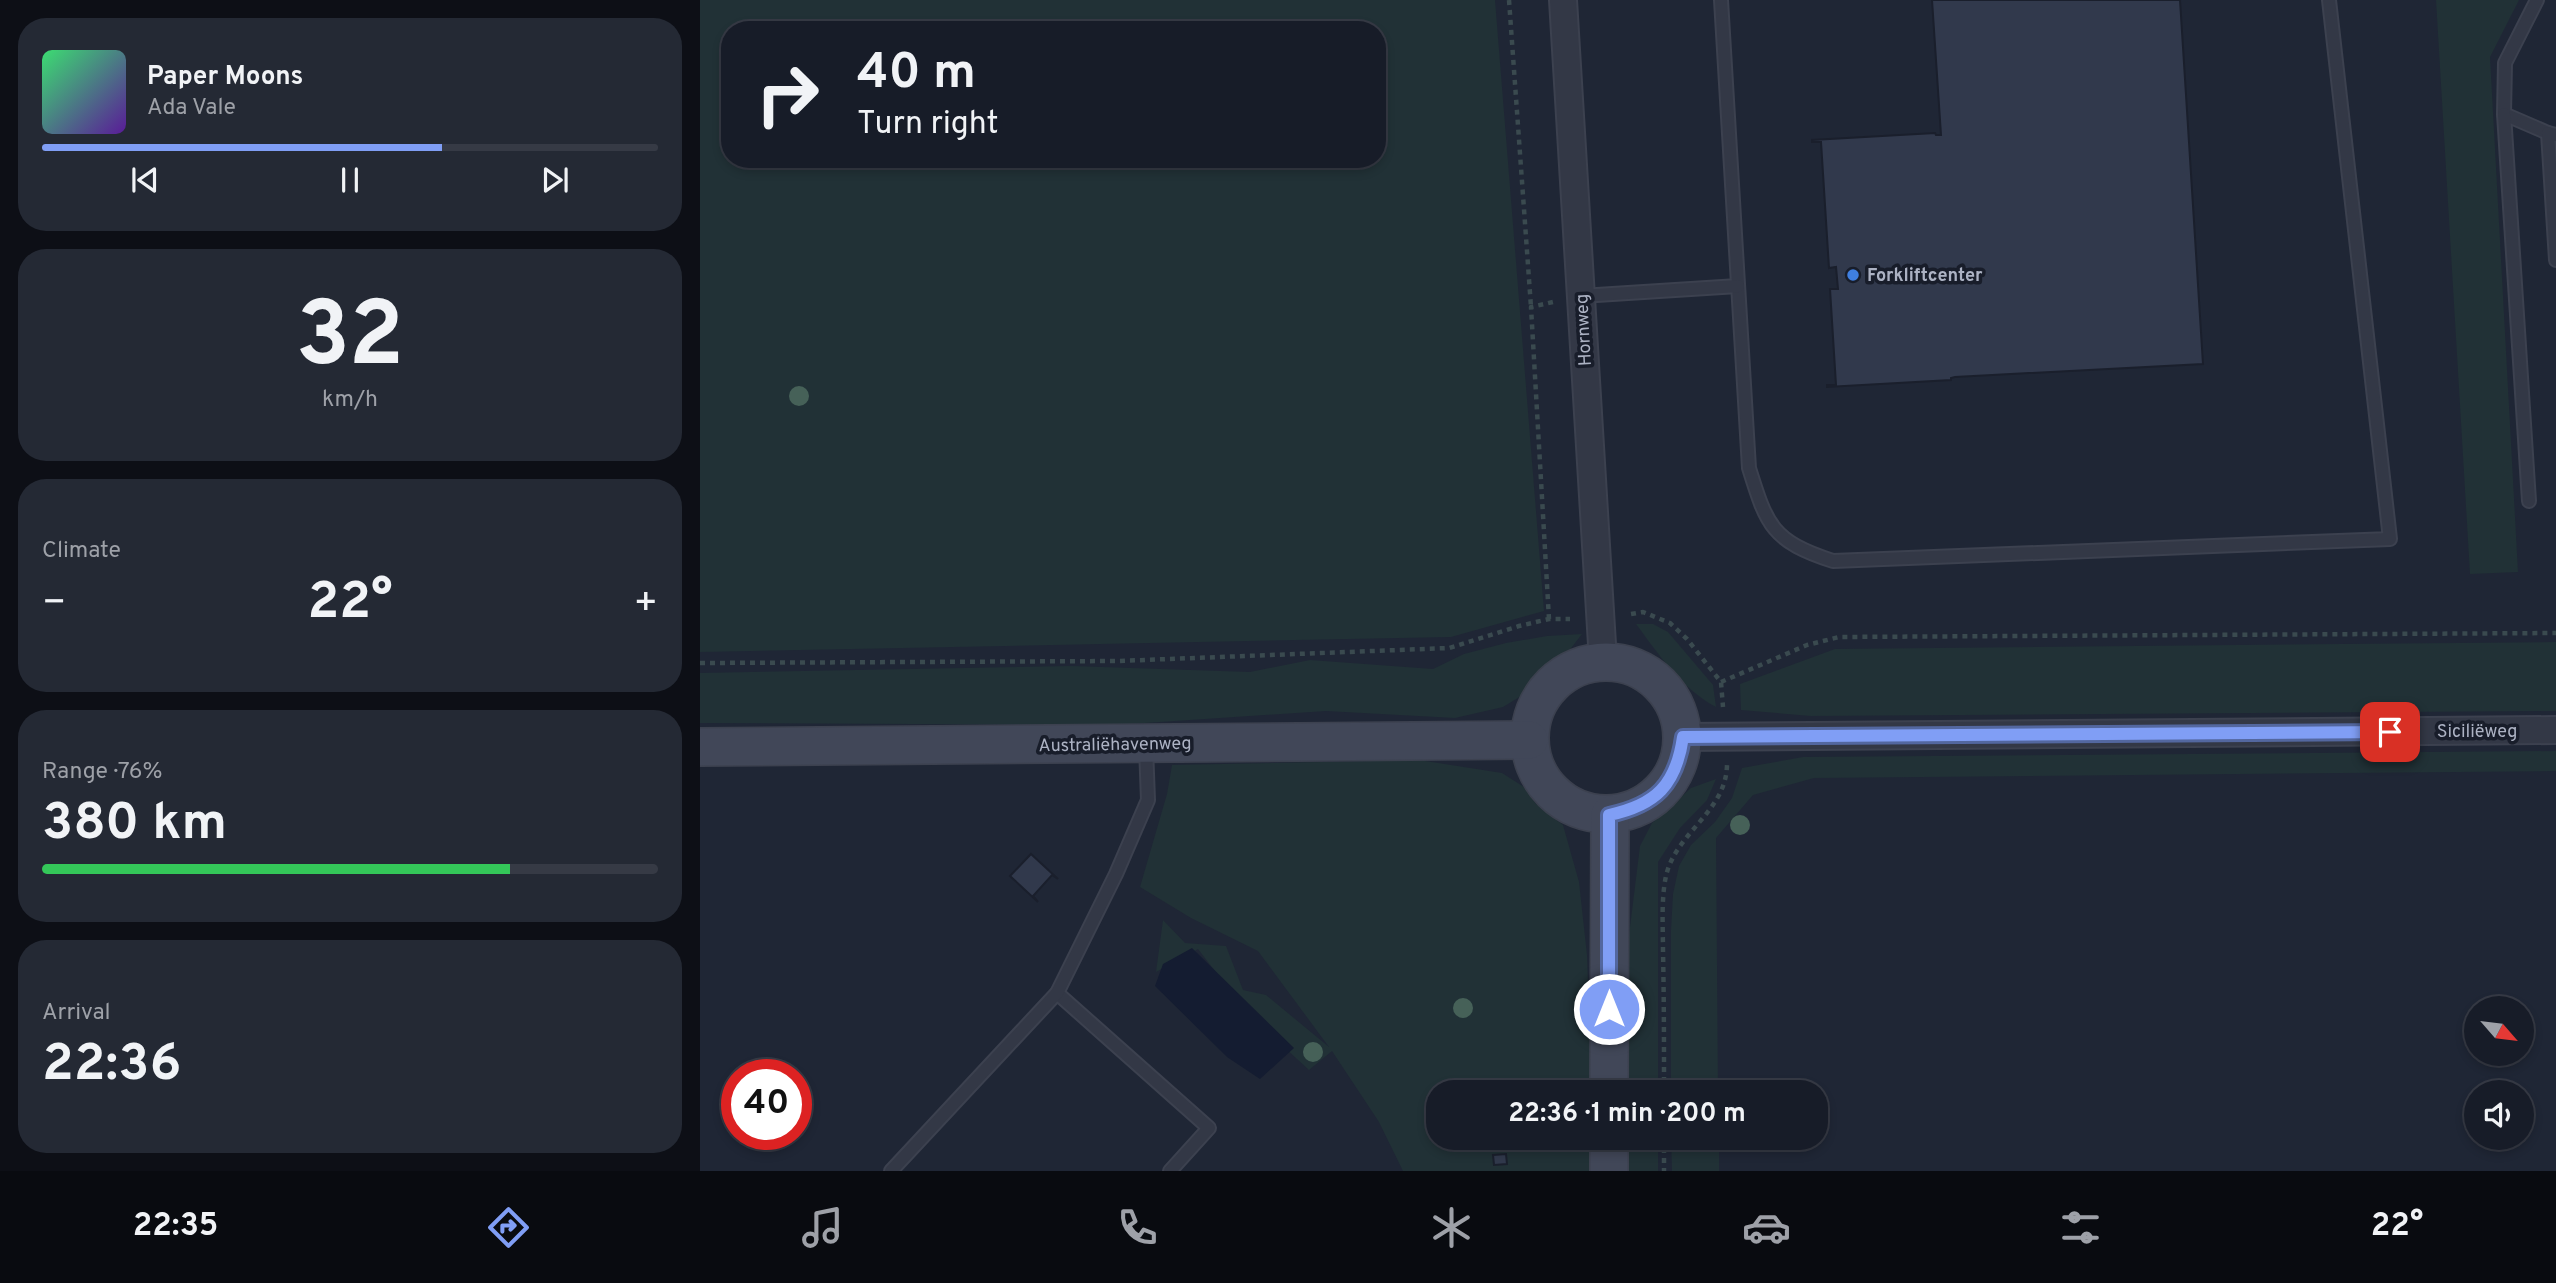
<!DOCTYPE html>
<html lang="en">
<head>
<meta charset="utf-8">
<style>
  :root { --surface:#171c28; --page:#242934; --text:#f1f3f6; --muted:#9ea1a8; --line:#363a45; --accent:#809ef5 }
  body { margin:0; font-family:Overpass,sans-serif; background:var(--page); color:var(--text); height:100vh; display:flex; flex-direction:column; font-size:26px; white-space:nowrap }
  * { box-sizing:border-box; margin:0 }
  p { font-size:23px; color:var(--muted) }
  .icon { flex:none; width:38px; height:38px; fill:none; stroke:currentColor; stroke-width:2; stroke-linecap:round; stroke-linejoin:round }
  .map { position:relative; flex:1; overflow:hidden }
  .details { display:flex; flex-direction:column; gap:18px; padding:18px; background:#0d0f16; width:700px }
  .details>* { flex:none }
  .hud { position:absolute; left:21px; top:21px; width:665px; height:147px; border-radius:28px; box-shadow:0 4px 10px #0003,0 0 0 2px var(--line); background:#171c28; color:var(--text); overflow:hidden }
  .needle { width:46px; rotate:118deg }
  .buttons { position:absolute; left:1764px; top:996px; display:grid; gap:14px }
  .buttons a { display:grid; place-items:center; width:70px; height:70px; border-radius:50%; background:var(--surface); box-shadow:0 4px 10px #0003,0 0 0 2px var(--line); font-size:35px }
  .speed { position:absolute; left:21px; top:1059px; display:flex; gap:14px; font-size:35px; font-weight:700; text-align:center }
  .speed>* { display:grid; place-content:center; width:91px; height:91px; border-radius:50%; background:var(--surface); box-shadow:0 4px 10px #0003,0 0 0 2px var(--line); line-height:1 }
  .speed .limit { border:10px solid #d22; background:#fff; color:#111 }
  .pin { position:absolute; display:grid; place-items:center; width:60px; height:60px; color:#fff; margin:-30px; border-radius:14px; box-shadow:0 4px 10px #0006 }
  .me { position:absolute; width:77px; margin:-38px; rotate:0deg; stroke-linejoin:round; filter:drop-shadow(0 0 5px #0008) }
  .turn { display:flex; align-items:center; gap:24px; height:147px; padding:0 21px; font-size:32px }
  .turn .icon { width:91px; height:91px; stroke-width:2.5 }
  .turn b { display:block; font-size:49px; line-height:60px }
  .big { font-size:52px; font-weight:700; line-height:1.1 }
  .details .widget { flex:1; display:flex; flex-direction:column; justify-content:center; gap:10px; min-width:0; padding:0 24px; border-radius:28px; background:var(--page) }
  .details .dial { align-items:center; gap:0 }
  .dial b { font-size:91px; line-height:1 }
  .song { display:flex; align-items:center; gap:21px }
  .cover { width:84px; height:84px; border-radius:10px; background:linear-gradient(135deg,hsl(140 70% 55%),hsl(270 70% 35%)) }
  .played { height:7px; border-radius:4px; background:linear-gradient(90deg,var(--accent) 65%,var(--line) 65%) }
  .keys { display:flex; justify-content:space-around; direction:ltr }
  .heat { display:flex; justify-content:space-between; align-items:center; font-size:38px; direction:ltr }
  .charge { height:10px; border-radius:5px; background:linear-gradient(90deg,#34c759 76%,var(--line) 0) }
  .trip { position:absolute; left:726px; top:1080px; width:402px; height:70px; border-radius:28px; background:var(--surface); box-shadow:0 4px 10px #0003,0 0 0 2px var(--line); font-weight:700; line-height:70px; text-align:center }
  .dock { display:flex; height:112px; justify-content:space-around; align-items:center; background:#090b10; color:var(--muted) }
  .dock .icon { width:49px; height:49px }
  .dock .selected { color:var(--accent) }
  .dock b { font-size:32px; color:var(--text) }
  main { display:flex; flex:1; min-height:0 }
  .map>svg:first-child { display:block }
  .green { fill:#213136; fill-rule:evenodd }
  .water { fill:#141c31 }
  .building { fill:#31394c; stroke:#1a1f2c; stroke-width:2 }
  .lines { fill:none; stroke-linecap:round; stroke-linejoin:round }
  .lane-casing { stroke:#3c414f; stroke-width:16 }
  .street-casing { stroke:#3c414f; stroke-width:30 }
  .secondary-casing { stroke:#3c414f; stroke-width:40 }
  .path { stroke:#3a4a4f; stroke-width:4.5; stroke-dasharray:5 5; stroke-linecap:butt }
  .lane { stroke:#333846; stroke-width:12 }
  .street { stroke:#333846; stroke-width:26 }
  .secondary { stroke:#414758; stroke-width:37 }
  .tree { fill:#466158 }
  .route-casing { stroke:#53679f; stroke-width:18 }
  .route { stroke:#809ef5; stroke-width:12 }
  .shop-dot { fill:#3f7fe0; stroke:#181d2a; stroke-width:2.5 }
  .labels { text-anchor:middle; stroke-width:7; stroke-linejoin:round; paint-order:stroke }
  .poi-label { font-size:18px; font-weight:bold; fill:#acb2c3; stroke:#181d2a; text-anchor:start }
  .street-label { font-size:18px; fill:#acb2c3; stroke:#181d2a }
</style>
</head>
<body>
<main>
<section class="details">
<div class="widget">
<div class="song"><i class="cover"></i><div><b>Paper Moons</b><p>Ada Vale</p></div></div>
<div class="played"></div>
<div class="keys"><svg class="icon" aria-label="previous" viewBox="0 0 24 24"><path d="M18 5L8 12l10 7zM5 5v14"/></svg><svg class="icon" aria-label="pause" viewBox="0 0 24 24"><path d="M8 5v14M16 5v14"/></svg><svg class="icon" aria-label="next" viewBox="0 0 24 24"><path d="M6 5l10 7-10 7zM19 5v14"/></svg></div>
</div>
<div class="widget dial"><b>32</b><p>km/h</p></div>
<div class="widget"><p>Climate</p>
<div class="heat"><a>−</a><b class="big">22°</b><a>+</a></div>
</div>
<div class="widget"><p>Range · 76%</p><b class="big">380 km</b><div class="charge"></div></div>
<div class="widget"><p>Arrival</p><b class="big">22:36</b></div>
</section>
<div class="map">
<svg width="1856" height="1171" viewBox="0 0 1856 1171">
  <rect width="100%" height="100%" fill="#1f2635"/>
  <g class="green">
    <path d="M0,0h795l49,611 -93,26 -751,15zM30,30h647v129h-647z"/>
    <path d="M1736,0h83l-29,57 28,515 -48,2z"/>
    <path d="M936,624h17l15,8 45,53 3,22c-34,-18 -57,-52 -80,-83z"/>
    <path d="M882,634l-17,22 -27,21 -12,16 -23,14 -48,11 -129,-7 -211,14 -415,-2v-50l372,-7 178,6 60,-12 123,9 31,-15 42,-11 41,-7z"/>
    <path d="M1856,642v69l-745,5 -70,-6 -1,-26 95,-35z"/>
    <path d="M1856,751v20l-742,7 -61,17 -37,43 2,254h-47v-162l2,-36 6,-28 12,-21 24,-23 17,-24 10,-30 61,-11z"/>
    <path d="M719,760l83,13 22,14 12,17 27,21 16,57 8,73 5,137h-154v46h155v33h-190l-24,-49 -47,-71 -23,19 -62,-57 -49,-64 -42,23 7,-52 22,23 41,3 17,44 23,5 63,52 -71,-96 -67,-33 -51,-31 27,-93 5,-29z"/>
    <path d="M1016,779l-9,21 -27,28 -22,34v230h-29l-1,-149 12,-97 12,-23 39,-35z"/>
    <rect x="929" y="1138" width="29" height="33"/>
    <path d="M971,1138h48v33h-47z"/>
  </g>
  <path class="water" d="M492,948l102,100 -34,31 -33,-22 -72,-71 8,-22z"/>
  <g class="building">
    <path d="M1232,0h248l23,364 -248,13 -4,1v2l-124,7v-2h9l-6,-96h8l-2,-22 -7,1 -8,-126h-9v-2l123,-7 1,2h5z"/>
    <path d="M331,854l27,25 -6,-4 -19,21 5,6 -28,-26z"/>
    <path d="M806,1154l1,10 -13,1 -1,-10z"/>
  </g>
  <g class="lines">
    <g class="lane-casing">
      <g id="lane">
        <path d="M1021,0l28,468c18,58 23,73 84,93l557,-22 -61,-539"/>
        <path d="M1837,0l-32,63 -1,51 44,19"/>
        <path d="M1804,114l25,387"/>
        <path d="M1856,135l-8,-2 8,127"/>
        <path d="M881,296l157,-10"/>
        <path d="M357,993l152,135 -39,43"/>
        <path d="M191,1171l166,-178 59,-119 32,-74 -2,-53"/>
      </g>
    </g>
    <g class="street-casing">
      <g id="street">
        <path d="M863,0l40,661"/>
        <path d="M983,737l873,-7"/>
      </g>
    </g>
    <g class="secondary-casing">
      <g id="secondary">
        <circle cx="906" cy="738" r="76"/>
        <path d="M0,747l829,-7"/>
        <path d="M909,1092l1,-277"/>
        <path d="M909,1171v-33"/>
      </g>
    </g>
    <g class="path">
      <path d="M809,0l22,307"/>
      <path d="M931,614l12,-2 27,11 17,16 34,43 2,25"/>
      <path d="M849,619l-18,-312 22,-5"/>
      <path d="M0,663l418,-2 331,-13 70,-22 30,-7h21"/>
      <path d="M1021,682l86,-37 32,-8 717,-4"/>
      <path d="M964,1092c0,-47 0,-94 -1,-141 0,-24 -2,-52 3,-75 10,-44 60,-64 61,-111"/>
      <path d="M964,1138v33"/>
    </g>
    <use href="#lane" class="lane"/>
    <use href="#street" class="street"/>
    <use href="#secondary" class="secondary"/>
  </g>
  <g class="tree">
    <circle cx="99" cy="396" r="10"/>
    <circle cx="1040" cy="825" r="10"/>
    <circle cx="763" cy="1008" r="10"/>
    <circle cx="613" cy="1052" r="10"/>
  </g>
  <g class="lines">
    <g class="route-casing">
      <path id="route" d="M909,1009v-194c47,-10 67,-30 74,-78l707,-5"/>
    </g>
    <use href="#route" class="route"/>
  </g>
  <circle class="shop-dot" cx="1153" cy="275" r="7"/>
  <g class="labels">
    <g class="poi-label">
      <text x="1167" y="281">Forkliftcenter</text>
    </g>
    <g class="street-label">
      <text transform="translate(883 330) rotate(-93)" y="6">Hornweg</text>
      <text x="1777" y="737">Siciliëweg</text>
      <text transform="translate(415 744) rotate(-1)" y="6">Australiëhavenweg</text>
    </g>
  </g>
</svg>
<div class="buttons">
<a><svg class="needle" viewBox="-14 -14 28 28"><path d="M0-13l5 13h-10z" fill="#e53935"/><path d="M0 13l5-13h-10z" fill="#9ea1a8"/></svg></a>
<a><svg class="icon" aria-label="sound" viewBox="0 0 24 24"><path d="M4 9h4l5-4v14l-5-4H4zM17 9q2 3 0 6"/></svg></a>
</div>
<div class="speed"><div class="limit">40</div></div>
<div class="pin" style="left:1690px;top:732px;background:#d93025"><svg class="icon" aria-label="arrive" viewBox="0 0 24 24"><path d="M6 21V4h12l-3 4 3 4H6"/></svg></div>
<svg class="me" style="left:909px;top:1009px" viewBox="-20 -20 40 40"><circle r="17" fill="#809ef5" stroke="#fff" stroke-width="3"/><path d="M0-11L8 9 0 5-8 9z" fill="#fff"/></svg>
<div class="trip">22:36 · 1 min · 200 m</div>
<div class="hud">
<div class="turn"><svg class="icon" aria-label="right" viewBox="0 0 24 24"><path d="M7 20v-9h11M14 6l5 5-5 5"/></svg><div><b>40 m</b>Turn right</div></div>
</div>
</div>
</main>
<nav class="dock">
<b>22:35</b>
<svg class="icon selected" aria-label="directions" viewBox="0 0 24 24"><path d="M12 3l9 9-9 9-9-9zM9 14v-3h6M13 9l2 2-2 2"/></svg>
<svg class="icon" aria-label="music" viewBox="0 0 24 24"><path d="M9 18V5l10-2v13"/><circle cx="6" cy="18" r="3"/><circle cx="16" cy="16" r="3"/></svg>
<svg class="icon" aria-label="phone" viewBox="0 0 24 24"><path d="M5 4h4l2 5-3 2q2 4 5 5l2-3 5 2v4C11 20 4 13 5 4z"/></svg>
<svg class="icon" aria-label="climate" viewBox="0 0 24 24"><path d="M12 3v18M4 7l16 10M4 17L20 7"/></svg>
<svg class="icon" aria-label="car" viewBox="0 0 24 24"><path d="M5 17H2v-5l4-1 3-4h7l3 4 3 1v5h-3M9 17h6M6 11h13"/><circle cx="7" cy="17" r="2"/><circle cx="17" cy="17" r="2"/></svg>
<svg class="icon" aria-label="filters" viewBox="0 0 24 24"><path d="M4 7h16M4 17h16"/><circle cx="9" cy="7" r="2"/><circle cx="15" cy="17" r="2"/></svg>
<b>22°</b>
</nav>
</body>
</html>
